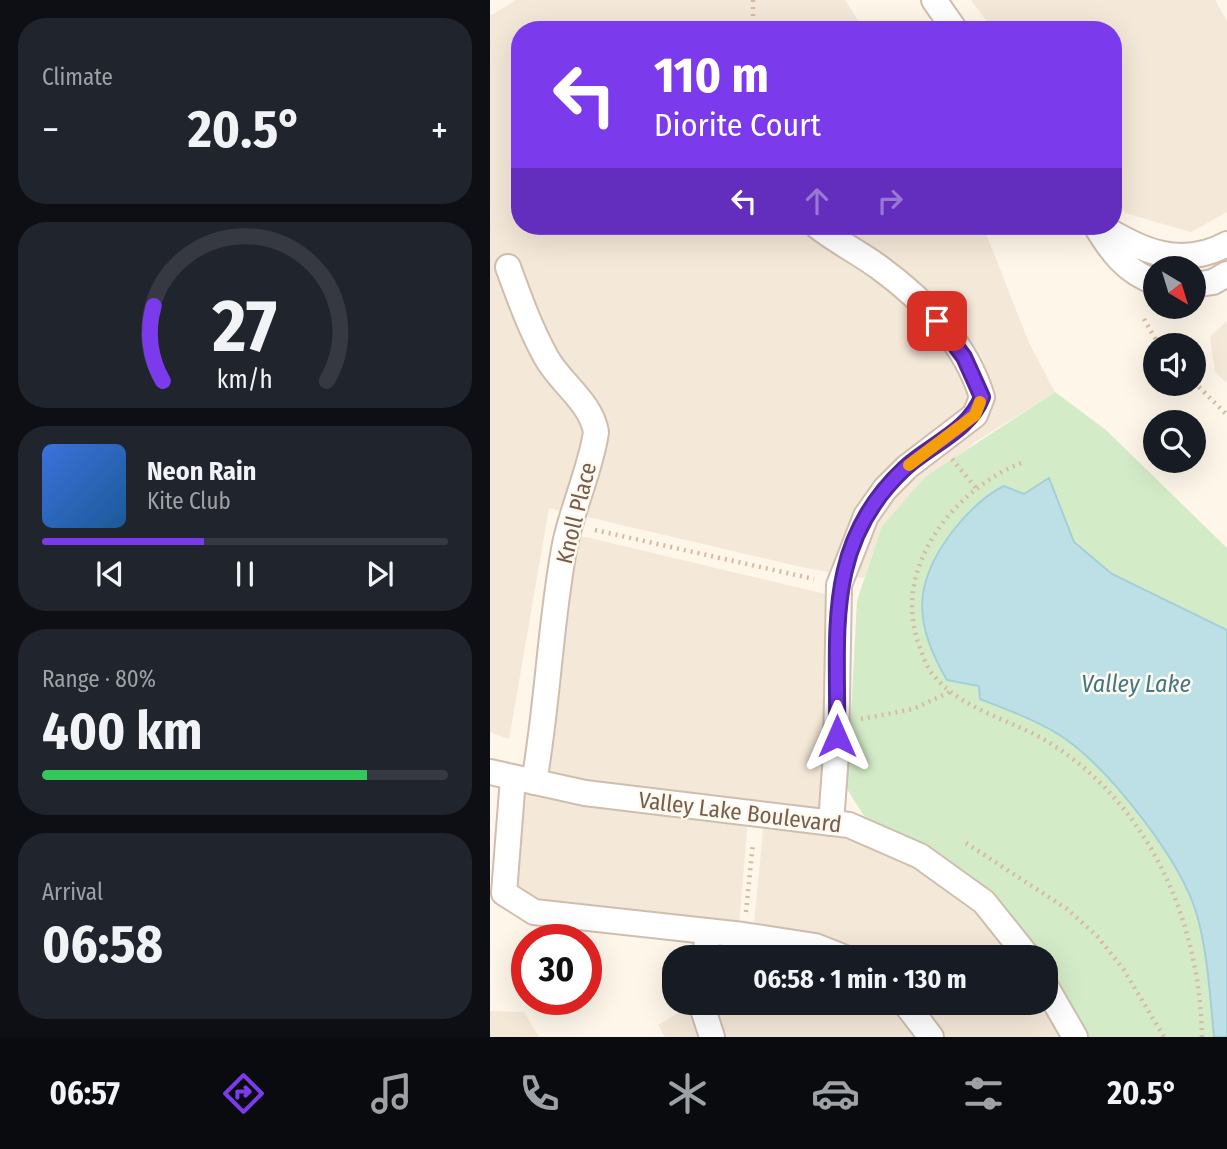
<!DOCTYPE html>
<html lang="en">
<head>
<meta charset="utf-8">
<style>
  :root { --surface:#171b24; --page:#20242c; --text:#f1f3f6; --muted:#9ea1a6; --line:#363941; --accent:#7c3aed }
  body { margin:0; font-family:"Fira Sans Condensed",sans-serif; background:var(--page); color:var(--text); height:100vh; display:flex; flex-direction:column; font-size:26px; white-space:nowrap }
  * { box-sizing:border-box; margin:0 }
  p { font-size:23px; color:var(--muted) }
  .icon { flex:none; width:38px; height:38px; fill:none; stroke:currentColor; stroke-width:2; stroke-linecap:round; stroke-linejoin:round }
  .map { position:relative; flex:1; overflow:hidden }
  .drawer { display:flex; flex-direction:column; gap:18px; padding:18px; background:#0d0f14; width:490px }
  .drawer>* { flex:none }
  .guide { position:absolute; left:21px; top:21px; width:611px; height:214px; border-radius:28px; box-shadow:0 7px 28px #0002; background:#7c3aed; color:#fff; overflow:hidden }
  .needle { width:46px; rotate:142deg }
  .controls { position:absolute; left:653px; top:256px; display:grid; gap:14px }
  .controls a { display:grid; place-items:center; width:63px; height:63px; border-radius:50%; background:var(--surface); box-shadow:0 7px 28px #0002; font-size:35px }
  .speed { position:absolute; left:21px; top:924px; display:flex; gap:14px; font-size:35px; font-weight:700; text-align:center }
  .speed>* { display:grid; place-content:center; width:91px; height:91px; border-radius:50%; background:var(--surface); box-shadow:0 7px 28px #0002; line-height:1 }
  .speed .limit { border:10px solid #d22; background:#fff; color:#111 }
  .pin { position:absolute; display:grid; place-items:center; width:60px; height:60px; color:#fff; margin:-30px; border-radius:14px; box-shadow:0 4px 10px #0006 }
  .me { position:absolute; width:77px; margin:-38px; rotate:0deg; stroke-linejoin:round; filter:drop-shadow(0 0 5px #0008) }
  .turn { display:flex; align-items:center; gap:24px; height:147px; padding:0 28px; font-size:32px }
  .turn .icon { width:91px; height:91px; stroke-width:2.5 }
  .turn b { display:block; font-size:49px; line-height:60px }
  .lanes { display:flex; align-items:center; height:66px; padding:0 28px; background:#0003; justify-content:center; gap:35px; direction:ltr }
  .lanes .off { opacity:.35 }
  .big { font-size:52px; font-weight:700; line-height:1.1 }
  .drawer .widget { flex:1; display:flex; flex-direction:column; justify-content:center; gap:10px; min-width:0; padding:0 24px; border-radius:28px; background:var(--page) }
  .drawer .dial { align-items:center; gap:0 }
  .dial svg { height:182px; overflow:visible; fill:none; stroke:var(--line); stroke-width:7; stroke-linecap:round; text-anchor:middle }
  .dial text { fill:var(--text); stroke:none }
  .song { display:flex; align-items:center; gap:21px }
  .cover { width:84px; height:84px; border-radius:10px; background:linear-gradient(135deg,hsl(220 70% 55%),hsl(210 70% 35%)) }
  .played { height:7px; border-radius:4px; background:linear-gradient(90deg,var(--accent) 40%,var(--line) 40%) }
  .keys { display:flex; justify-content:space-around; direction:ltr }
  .heat { display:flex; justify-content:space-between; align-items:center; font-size:38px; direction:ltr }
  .charge { height:10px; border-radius:5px; background:linear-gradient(90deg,#34c759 80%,var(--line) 0) }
  .trip { position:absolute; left:172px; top:945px; width:396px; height:70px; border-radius:28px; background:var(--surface); box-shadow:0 7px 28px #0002; font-weight:700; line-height:70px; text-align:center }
  .tab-bar { display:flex; height:112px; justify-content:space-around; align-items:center; background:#090b0e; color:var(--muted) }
  .tab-bar .icon { width:49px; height:49px }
  .tab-bar .current { color:var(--accent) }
  .tab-bar b { font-size:32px; color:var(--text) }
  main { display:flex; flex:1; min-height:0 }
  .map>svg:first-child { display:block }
  .residential { fill:#f4e8d8 }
  .green { fill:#d4ebc7 }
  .water { fill:#bde0e7; stroke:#a3cfd9; stroke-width:2 }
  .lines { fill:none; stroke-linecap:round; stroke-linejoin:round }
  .street-casing { stroke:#cfbeae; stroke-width:28 }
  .path { stroke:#d8b9a3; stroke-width:4.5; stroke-dasharray:2 5; stroke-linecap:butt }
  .street { stroke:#fff; stroke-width:24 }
  .route-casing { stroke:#51269a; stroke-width:18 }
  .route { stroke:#7c3aed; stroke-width:12 }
  .slow { stroke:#f59e0b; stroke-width:12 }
  .labels { text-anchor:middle; stroke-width:5; stroke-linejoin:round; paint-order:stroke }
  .street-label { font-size:23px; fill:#785d4c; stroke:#fffaf0 }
  .water-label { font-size:24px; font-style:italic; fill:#437783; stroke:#fffaf0 }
</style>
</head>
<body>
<main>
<section class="drawer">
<div class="widget"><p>Climate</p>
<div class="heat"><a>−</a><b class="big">20.5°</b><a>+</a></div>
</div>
<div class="widget dial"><svg viewBox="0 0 100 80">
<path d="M14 69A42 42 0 1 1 86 69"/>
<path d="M14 69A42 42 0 0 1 10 36" stroke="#7c3aed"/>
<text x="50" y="56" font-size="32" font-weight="700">27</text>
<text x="50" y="72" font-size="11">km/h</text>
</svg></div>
<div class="widget">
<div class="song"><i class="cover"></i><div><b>Neon Rain</b><p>Kite Club</p></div></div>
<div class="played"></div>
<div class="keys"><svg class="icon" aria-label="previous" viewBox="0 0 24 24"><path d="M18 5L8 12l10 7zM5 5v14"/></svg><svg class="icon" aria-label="pause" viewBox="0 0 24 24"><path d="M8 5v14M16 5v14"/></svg><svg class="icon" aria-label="next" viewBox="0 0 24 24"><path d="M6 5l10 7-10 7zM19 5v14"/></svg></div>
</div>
<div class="widget"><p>Range · 80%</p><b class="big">400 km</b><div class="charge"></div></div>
<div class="widget"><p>Arrival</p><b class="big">06:58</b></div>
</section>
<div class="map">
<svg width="737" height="1037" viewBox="0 0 737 1037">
  <rect width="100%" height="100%" fill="#fdf6e9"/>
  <g class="residential">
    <path d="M27,0h328l19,30h-344v196h463l46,117 26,49 -80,50 -94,86 -17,50 -58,-10 -257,-60 -40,231 -19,-7v-716z"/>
    <path d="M481,0h244l12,21v191l-36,20 -66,-19 -12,-17v-166h-120z"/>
    <path d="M737,321v62l-12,-11 -5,-35z"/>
    <path d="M87,535l257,61 -11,217 -278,-36z"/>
    <path d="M30,786l228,32 -9,107 -202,-18 -25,-15z"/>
    <path d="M274,820l87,11 69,31 61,43 43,52h-313l2,-26 40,3z"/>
    <path d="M205,1003h350l25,34h-405l-7,-12z"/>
    <path d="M0,1011l34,1 15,25h-49z"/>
  </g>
  <path class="green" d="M565,392l51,38 121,118v489h-138l-44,-71v-9h-6l-19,-30 -64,-57 -92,-54 -17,-27 10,-188 24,-73 44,-51z"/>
  <path class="water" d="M559,478l25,64 38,32 115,56v407h-13c-4,-41 -6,-82 -17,-122 -16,-55 -84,-141 -130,-175 -25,-18 -59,-30 -87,-41l-1,-13 -32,-6c-33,-56 -35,-95 5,-148 15,-19 31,-36 52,-46l20,8z"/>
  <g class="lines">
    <g class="street-casing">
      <g id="street">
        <path d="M444,0l21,30"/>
        <path d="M327,226c20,16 43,27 63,42 44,32 86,76 102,129l-7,18 -68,52 -22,22 -19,27 -27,69 -3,169 -5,69"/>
        <path d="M606,226c15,25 30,46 59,56"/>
        <path d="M611,226c40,25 80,43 126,18"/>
        <path d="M18,267c11,30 22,61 38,90 14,26 45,45 50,75 -5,36 -23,74 -31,112 -15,79 -17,159 -31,238"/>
        <path d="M704,285l19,-3 14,-8"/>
        <path d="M0,772l95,21 264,32 71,31 64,46 44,55"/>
        <path d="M23,778l-9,115 30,19 209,23 72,11 28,11"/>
        <path d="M215,957l3,-25"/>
        <path d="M555,985l30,52"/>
        <path d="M211,1003l11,34"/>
        <path d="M415,1003l26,34"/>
      </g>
    </g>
    <g class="path">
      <path d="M263,30v-30"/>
      <path d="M654,319l15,26"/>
      <path d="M704,382l33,33"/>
      <path d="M462,459l24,29"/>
      <path d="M531,463c-66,26 -127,102 -104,176 4,12 9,29 18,38 29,34 78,43 115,66 100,63 150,179 152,294"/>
      <path d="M105,530l219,49"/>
      <path d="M371,719l52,-10 39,-18"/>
      <path d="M476,843l101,66 30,27 27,34 40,67"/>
      <path d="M256,912l7,-69"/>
    </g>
    <use href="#street" class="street"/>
  </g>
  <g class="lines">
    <g class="route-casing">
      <path id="route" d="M347,736c2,-101 -15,-191 68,-268 26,-24 64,-37 77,-71l-18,-40 -27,-36"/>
    </g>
    <use href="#route" class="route"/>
    <path class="slow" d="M419,465l66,-50 5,-13"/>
  </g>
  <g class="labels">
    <g class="street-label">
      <text transform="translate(86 513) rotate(-76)" y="8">Knoll Place</text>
      <text transform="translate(250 812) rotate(7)" y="8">Valley Lake Boulevard</text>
    </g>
    <g class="water-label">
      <text x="646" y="692">Valley Lake</text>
    </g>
  </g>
</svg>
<div class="controls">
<a><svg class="needle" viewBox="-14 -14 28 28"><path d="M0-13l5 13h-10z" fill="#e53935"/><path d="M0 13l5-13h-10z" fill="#9ea1a6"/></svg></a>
<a><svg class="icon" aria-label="sound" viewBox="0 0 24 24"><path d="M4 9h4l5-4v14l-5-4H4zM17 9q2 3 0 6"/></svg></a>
<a><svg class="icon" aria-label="search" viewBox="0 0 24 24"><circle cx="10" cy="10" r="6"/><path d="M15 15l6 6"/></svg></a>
</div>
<div class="speed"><div class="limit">30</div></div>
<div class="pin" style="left:447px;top:321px;background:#d93025"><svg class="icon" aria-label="arrive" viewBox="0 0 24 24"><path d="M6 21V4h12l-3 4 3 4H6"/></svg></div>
<svg class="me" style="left:347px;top:736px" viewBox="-20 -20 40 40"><path d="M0-17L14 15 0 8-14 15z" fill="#7c3aed" stroke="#fff" stroke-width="4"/></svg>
<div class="trip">06:58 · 1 min · 130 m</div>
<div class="guide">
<div class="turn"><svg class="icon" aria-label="left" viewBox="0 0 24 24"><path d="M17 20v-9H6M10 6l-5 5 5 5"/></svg><div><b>110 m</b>Diorite Court</div></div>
<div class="lanes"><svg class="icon" aria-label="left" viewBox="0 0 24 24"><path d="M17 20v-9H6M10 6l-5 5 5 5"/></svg><svg class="icon off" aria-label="ahead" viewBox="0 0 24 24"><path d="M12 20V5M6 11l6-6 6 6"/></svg><svg class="icon off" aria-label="right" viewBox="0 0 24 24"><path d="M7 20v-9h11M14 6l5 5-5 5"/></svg></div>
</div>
</div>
</main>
<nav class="tab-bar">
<b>06:57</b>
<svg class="icon current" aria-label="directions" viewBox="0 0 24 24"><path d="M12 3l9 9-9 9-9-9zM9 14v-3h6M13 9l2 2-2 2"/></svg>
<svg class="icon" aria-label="music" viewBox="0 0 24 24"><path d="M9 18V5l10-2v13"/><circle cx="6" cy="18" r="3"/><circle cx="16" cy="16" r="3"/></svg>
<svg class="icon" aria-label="phone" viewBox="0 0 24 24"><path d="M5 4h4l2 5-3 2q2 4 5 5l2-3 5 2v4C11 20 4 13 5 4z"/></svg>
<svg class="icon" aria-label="climate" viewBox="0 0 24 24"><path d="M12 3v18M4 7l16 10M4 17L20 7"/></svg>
<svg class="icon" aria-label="car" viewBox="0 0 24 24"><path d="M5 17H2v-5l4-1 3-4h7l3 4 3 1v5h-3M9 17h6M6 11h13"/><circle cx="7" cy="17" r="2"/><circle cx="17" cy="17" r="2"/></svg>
<svg class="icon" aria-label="filters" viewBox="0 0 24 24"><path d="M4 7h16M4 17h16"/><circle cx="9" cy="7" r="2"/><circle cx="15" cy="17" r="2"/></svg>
<b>20.5°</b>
</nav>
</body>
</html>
